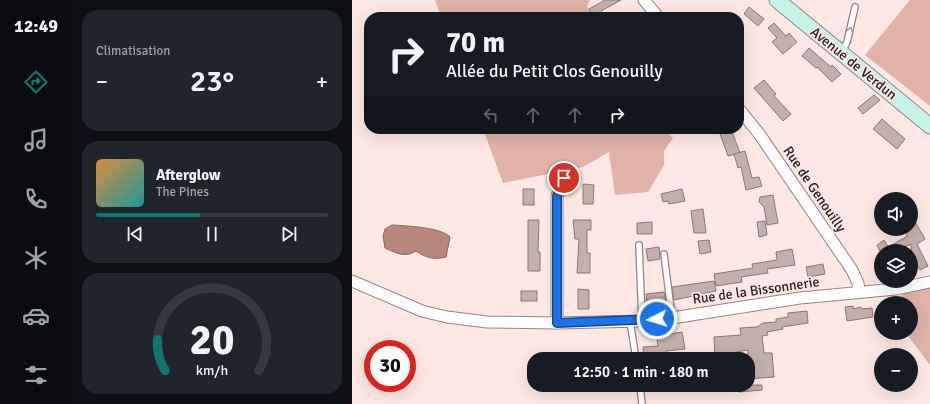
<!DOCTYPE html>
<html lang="fr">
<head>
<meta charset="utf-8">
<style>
  :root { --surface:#171b24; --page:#20242c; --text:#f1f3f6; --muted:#9ea1a6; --line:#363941; --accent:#0f766e }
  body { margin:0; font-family:Signika,sans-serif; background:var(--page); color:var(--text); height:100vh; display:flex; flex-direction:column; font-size:15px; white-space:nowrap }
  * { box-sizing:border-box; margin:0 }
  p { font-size:13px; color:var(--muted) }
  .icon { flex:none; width:22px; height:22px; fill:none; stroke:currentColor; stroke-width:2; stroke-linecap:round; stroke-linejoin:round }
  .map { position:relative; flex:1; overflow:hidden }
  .details { display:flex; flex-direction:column; gap:10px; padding:10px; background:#0d0f14; width:280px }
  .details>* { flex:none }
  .top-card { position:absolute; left:12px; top:12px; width:380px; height:122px; border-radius:16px; box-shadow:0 4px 16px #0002; background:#171b24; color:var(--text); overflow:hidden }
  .controls { position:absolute; left:522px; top:192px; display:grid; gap:8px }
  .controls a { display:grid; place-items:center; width:44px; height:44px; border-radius:50%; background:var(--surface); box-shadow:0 4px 16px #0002; font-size:20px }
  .speed { position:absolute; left:12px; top:340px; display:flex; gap:8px; font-size:20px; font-weight:700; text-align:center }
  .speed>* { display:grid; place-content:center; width:52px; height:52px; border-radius:50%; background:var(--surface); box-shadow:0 4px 16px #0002; line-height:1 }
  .speed .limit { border:6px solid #d22; background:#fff; color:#111 }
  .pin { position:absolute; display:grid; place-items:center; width:34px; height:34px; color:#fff; margin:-17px; border:2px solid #fff; border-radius:50%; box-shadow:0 1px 4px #0007 }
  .me { position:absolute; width:44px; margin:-22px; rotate:265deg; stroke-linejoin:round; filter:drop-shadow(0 0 3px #0008) }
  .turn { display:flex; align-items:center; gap:14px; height:84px; padding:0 16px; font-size:18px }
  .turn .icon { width:52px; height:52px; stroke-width:2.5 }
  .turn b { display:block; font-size:28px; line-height:34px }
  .lanes { display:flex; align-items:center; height:38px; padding:0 16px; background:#0003; justify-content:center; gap:20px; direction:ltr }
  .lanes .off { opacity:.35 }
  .big { font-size:30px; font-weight:600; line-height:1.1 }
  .details .card { flex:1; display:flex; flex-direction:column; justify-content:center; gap:6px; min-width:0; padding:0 14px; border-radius:16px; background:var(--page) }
  .details .dial { align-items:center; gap:0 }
  .dial svg { height:104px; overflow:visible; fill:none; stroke:var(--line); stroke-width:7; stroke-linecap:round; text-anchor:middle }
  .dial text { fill:var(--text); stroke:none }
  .song { display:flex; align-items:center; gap:12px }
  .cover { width:48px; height:48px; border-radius:6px; background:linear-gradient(135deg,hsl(30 70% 55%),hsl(180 70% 35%)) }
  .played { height:4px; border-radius:2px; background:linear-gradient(90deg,var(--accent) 45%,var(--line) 45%) }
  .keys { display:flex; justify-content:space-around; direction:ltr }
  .heat { display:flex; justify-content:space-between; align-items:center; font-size:22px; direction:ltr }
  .trip { position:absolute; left:175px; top:352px; width:228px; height:40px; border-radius:16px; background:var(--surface); box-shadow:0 4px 16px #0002; font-weight:600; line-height:40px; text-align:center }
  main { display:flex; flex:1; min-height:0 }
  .tabs { display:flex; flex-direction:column; width:72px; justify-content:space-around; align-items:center; background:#090b0e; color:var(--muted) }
  .tabs .icon { width:28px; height:28px }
  .tabs .on { color:var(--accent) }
  .tabs b { font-size:18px; color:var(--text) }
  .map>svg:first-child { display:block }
  .green { fill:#e1b2a7 }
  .water { fill:#b9887c; stroke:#8c685f }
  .building { fill:#c4b0ab; stroke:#8a7873 }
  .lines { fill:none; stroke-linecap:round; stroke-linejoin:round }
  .service-casing { stroke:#978480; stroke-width:8 }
  .minor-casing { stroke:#978480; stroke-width:13 }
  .secondary-casing { stroke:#978480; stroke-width:17 }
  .service { stroke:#fff; stroke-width:5.5 }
  .minor { stroke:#fff; stroke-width:11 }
  .secondary { stroke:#c5f3e7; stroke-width:15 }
  .oneway { stroke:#9c9998 }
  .route-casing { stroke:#114b97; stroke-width:10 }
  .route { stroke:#1a73e8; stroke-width:7 }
  .labels { text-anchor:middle; stroke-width:3.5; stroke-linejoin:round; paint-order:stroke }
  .street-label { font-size:14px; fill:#241c1b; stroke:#fde8e3 }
</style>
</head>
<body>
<main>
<nav class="tabs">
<b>12:49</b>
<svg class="icon on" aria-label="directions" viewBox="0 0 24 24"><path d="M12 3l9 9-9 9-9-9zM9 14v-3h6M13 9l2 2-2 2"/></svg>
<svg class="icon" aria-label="music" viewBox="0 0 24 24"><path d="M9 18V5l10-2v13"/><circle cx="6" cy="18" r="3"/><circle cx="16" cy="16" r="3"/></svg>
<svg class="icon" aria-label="phone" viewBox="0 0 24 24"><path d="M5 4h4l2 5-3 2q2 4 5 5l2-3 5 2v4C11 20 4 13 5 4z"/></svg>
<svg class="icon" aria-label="climate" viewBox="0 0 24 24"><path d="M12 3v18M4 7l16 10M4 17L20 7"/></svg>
<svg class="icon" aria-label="car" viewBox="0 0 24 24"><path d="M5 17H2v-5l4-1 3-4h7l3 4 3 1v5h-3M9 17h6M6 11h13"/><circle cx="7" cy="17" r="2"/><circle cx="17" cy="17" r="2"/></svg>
<svg class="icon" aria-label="filters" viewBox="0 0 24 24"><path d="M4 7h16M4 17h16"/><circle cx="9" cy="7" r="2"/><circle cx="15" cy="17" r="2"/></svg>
</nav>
<section class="details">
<div class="card"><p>Climatisation</p>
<div class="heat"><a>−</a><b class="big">23°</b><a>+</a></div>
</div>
<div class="card">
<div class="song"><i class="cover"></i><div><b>Afterglow</b><p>The Pines</p></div></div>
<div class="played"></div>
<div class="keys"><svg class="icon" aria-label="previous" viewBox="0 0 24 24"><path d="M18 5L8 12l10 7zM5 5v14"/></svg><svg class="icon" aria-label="pause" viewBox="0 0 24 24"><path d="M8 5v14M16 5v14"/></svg><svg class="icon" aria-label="next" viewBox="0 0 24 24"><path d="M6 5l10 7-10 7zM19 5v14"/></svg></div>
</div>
<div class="card dial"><svg viewBox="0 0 100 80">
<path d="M14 69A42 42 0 1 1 86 69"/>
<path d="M14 69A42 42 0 0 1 8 45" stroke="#0f766e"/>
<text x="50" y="56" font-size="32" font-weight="700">20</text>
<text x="50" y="72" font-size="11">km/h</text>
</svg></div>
</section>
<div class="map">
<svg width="578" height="404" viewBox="0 0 578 404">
  <rect width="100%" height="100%" fill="#fde8e3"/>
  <g class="green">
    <path d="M83,0h155l-3,6 6,11h-152z"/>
    <path d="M558,0h20v106l-65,-51z"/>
    <path d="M131,129h181l9,9 -9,13v14l-16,27 -33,3 -6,-43 -26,15 -80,16z"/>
    <path d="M578,289v76l-24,-32h5v-30h-12l4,-9z"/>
  </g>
  <path class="water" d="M40,225c15,1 48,2 58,12l-4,20c-12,3 -20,1 -30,-6 -11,7 -20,2 -31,-3l-2,-12 2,-7z"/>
  <g class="building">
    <path d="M253,0h16l-20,11 3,6h-11l-4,-8z"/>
    <path d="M397,7l15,12 -6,7 -14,-12z"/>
    <path d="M422,23l12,13 3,-3 8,9 -14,12 -11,-12 5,-4 -9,-10z"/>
    <path d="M457,48l22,19 1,-2 9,9 -9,8 -15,-15 -1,1 -14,-12z"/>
    <path d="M412,80l12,14 -2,2 17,18 -8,7 -29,-33z"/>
    <path d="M522,95l6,5 -17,14 -5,-6z"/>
    <path d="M530,119l23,20 -8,10 -24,-20z"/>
    <path d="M379,129l9,24 -12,3 -8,-22z"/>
    <path d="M393,151l7,27 7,-1 3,9 -16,4 -5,-23 -3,1 -4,-14z"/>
    <path d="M231,184l11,1 -1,19h-10z"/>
    <rect x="171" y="189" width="11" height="16"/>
    <path d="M330,189l3,12 -16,3 -1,-3 -5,1 -2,-8z"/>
    <path d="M421,195l5,28 -11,2 -3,-18 -5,-5 1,-5z"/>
    <path d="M351,209l3,24h-12l-3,-22z"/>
    <path d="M559,215l14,24 -8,5 11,22 -8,4 -9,-16v-10l-13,7h-18l-3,-6 7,-5 4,7 18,-10 1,-3 -2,-5h6z"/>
    <path d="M176,220h11l-1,32h2v19h-12z"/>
    <path d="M221,220h18v10h-4v23h3v20h-13l2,-34h-4z"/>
    <path d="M413,221l2,14 -8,2 -2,-15z"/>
    <path d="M300,222v12h-15v-11z"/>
    <path d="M357,240l2,12 -11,2 -2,-13z"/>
    <path d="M307,247l1,12 -12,2 -2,-12z"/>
    <path d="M440,249l3,16 -28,4 1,4 -27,4 1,5 -26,4 -2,-12 39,-6 -1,-4 25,-4 -1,-8z"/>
    <path d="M471,264l2,10 -17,3 -2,-10z"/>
    <path d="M362,281l2,10 -42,9 -2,-13z"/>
    <path d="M226,289l11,1v19h-11z"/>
    <rect x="169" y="291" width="16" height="10"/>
    <path d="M312,292l2,9 -19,2 -1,-9z"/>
    <path d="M501,306v3l8,-2v2l11,-1 1,9 -26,4 -2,-14z"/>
    <path d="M455,311l1,12 -26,4 1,2 -16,3 1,3 -6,1 2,17h8l2,24 -26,2v-29l-17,3v5l-16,1 -1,-22 27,-2 -1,-7 17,-1 6,-4 13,-1v-3l12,-2v-4z"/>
    <path d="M312,331v4l18,-3 3,17 -19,2 1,5 -23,3 -1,-12 15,-1 -2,-14z"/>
    <path d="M386,385h24v5l-23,2z"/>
  </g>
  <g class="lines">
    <g class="service-casing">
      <g id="service">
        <path d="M490,52l5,-10 8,-35"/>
        <path d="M287,245l3,76"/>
        <path d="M312,254l8,64"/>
        <path d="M278,321l6,38"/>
        <path d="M288,385l2,19"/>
      </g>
    </g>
    <g class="minor-casing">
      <g id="minor">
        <path d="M292,0l14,17"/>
        <path d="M387,109l21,26 92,135 6,13 1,8"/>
        <path d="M0,281l70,30 25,6 40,5 70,1 85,-2 30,-3 128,-20 96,-9 34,-7"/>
        <path d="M205,323v-127l7,-17"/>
      </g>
    </g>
    <g class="secondary-casing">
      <path id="secondary" d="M425,0l153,126"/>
    </g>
    <use href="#service" class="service"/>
    <use href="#minor" class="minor"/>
    <use href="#secondary" class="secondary"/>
  </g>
  <defs><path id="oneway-chevron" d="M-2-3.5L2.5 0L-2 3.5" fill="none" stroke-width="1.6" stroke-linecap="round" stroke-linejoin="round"/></defs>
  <use class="oneway" href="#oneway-chevron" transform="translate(498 30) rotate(-77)"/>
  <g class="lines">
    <g class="route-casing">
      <path id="route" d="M212,178l-7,18v127l100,-4"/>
    </g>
    <use href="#route" class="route"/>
  </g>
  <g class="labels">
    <g class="street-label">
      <text transform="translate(502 63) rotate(39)" y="5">Avenue de Verdun</text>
      <text transform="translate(463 189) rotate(56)" y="5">Rue de Genouilly</text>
      <text transform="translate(404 290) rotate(-8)" y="5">Rue de la Bissonnerie</text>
    </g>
  </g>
</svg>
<div class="controls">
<a><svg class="icon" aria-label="sound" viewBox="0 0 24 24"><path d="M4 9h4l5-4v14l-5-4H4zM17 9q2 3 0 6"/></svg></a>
<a><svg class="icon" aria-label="layers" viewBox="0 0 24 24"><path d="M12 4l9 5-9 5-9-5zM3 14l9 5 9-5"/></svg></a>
<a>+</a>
<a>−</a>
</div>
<div class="speed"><div class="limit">30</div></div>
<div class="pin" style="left:212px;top:178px;background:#d93025"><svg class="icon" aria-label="arrive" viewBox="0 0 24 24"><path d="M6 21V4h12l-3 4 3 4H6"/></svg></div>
<svg class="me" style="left:305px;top:319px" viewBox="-20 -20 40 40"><circle r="17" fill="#1a73e8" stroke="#fff" stroke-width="3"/><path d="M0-11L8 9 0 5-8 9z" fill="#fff"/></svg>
<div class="trip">12:50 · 1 min · 180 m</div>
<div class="top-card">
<div class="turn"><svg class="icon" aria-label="right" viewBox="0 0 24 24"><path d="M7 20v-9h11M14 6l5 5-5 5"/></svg><div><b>70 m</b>Allée du Petit Clos Genouilly</div></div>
<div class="lanes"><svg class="icon off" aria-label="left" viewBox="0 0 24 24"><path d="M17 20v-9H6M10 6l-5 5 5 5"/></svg><svg class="icon off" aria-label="ahead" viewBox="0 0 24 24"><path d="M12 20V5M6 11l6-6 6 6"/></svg><svg class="icon off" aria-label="ahead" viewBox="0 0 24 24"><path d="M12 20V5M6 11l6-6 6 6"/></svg><svg class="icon" aria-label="right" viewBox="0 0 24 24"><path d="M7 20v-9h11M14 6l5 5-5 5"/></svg></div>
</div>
</div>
</main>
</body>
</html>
